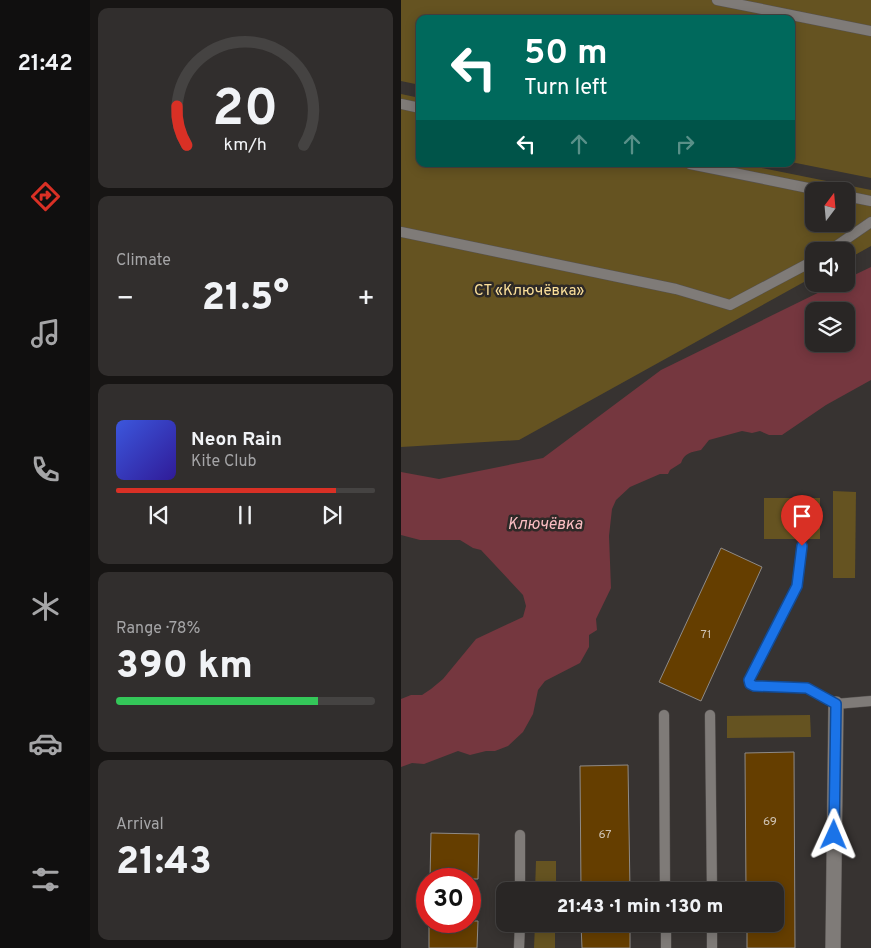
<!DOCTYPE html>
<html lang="en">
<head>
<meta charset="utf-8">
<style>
  :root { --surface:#292625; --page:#312e2d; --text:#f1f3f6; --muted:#a5a5a7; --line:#454342; --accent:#d93025 }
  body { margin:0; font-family:Overpass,sans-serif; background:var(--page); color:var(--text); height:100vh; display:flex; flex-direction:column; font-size:19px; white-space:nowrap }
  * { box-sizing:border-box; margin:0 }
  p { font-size:16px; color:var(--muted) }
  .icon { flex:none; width:28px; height:28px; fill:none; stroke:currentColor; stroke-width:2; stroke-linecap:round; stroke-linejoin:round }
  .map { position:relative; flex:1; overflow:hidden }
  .panel { display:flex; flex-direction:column; gap:8px; padding:8px; background:#171514; width:311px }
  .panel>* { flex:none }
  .guide { position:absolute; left:15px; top:15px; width:379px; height:152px; border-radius:10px; box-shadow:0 2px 12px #0003,0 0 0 1px var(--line); background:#00695c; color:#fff; overflow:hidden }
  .needle { width:32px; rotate:16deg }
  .buttons { position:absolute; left:404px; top:182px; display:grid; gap:10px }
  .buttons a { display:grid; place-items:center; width:50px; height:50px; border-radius:10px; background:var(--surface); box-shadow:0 2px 12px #0003,0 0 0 1px var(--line); font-size:25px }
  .speed { position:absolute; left:15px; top:868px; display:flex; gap:10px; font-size:25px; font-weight:700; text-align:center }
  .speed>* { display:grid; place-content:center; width:65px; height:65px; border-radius:50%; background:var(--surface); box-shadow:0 2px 12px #0003,0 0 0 1px var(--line); line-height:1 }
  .speed .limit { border:8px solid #d22; background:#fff; color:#111 }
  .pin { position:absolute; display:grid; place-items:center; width:42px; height:42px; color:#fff; margin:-51px -21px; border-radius:50% 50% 50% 0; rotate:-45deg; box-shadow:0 0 5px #0007 }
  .pin .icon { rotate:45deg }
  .me { position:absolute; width:55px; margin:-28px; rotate:1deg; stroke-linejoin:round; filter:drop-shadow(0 0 4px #0008) }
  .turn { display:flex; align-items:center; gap:18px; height:105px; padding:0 25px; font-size:22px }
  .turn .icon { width:65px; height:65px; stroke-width:2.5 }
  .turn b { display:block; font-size:35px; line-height:42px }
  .lanes { display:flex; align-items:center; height:48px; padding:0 25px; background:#0003; justify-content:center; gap:25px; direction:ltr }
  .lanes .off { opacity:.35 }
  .big { font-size:38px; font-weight:800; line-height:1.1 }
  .panel .tile { flex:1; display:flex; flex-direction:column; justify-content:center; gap:8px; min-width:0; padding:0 18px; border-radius:10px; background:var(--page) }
  .panel .dial { align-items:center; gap:0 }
  .dial svg { height:130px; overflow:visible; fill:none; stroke:var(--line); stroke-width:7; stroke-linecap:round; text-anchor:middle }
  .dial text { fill:var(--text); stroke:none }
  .song { display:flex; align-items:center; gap:15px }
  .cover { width:60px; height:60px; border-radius:8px; background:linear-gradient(135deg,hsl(230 70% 55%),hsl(250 70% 35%)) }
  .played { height:5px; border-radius:2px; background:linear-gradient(90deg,var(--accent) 85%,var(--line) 85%) }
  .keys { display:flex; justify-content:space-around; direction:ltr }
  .heat { display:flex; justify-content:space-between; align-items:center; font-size:28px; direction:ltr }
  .charge { height:8px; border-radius:4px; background:linear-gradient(90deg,#34c759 78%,var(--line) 0) }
  .trip { position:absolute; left:95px; top:882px; width:288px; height:50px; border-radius:10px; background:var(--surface); box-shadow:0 2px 12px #0003,0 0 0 1px var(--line); font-weight:800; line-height:50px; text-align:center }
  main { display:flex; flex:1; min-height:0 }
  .tabs { display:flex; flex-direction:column; width:90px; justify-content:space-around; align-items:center; background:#100f0f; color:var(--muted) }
  .tabs .icon { width:35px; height:35px }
  .tabs .selected { color:var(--accent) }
  .tabs b { font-size:22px; color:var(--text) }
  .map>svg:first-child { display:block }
  .green { fill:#655321; fill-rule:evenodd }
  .water { fill:#75373f; fill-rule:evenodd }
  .building { fill:#653e00; stroke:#8e8a87 }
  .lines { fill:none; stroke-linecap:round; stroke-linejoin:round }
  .service-casing { stroke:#565250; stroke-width:11 }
  .minor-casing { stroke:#565250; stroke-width:16 }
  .service { stroke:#7f7b78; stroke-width:10 }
  .minor { stroke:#7f7b78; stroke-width:15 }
  .route-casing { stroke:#114b97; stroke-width:12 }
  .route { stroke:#1a73e8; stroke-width:9 }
  .labels { text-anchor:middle; stroke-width:5; stroke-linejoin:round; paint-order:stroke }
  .number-label { font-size:12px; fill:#cec2b2 }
  .park-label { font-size:15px; fill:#fce09a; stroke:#2d2927 }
  .water-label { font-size:16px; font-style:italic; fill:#fbbec3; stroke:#2d2927 }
</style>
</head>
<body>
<main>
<nav class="tabs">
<b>21:42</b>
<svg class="icon selected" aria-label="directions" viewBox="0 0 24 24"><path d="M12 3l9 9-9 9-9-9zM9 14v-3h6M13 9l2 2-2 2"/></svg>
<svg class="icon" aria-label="music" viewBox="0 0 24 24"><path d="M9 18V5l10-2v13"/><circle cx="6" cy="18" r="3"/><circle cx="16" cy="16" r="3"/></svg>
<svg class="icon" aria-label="phone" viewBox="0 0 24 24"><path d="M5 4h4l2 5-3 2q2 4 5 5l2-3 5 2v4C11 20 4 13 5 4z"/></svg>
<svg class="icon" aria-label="climate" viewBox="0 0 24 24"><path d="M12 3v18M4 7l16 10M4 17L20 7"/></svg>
<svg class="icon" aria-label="car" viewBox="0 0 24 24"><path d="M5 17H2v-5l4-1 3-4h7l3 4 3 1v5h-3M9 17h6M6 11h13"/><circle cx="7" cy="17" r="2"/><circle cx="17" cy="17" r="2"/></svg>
<svg class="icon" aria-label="filters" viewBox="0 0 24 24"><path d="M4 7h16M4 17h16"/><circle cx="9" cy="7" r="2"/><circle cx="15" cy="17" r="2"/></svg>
</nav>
<section class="panel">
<div class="tile dial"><svg viewBox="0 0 100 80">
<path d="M14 69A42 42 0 1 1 86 69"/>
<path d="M14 69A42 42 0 0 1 8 45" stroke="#d93025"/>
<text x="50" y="56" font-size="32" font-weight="700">20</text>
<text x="50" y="72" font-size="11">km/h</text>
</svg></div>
<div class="tile"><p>Climate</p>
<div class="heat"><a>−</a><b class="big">21.5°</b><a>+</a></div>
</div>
<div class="tile">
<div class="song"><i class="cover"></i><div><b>Neon Rain</b><p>Kite Club</p></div></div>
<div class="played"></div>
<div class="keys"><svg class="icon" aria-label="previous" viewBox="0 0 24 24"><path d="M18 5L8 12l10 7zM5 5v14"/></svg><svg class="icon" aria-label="pause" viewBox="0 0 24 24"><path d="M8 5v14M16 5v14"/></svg><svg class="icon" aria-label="next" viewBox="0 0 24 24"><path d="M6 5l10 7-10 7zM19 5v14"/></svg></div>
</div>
<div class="tile"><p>Range · 78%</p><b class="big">390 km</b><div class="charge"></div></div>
<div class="tile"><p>Arrival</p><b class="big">21:43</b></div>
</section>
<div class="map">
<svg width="470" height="948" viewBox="0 0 470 948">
  <rect width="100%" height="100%" fill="#373331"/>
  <g class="green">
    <path d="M0,0h470v178l-80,-16v-143h-371v66l-19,-4z"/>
    <path d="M0,94l19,4v66h322l129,26v56l-25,14v-9h-33v26l-294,163 -118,7zM412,191h33v33h-33z"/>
    <path d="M432,491l23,1 -1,86h-22z"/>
    <rect x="363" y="498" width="56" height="41"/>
    <path d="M409,715l1,22 -84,1v-22z"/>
    <path d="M135,861h20v30h-21z"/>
    <path d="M134,924h20v24h-21z"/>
  </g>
  <path class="water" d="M470,267v113l-45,25 -44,30h-13l-9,-4 -8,2 -10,-2 -33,9 -8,10c-9,2 -17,3 -20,13l-11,7 -2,4h-8l-30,13 -14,13 -4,9 -3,27 2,52 -15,31 1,11 -8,5v12l-9,16 -35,18 -7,9 -5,24 -10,18 -15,14 -13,5h-9l-16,4 -12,-4 -34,13 -12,-1 -11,4v-68l10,-4h11l9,-6 12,-10 33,-40 47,-22 3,-11 -3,-11 -42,-45 -8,-2 -13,-8h-40l-19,-5v-63l38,7 104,-21 118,-88 175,-86h10v-5zM412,311h33v33h-33z"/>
  <g class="building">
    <path d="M320,548l41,19 -61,134 -42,-19z"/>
    <path d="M393,752l1,196h-48v-24h28v-33h-29l-1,-138z"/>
    <path d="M227,765l2,126h-49l-1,-125z"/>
    <path d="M30,833l48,1 -1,45h-48z"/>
    <path d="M28,921h49l-1,27h-48z"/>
    <path d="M180,924h49v24h-48z"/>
  </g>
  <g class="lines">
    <g class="service-casing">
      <g id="service">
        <path d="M316,0l154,31"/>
        <path d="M0,104l19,4"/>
        <path d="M289,164l133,27"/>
        <path d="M445,196l25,5"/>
        <path d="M0,232l275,57 54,16 83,-44"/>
        <path d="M428,251l42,-29"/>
        <path d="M401,546l-5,40 -48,94 1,4 4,2 53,2 29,16 35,-3"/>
        <path d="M263,715l1,176"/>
        <path d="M309,715l2,176"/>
        <path d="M119,891v-56"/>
        <path d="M265,924v24"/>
        <path d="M311,924v24"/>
        <path d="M118,948l1,-24"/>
      </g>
    </g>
    <g class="minor-casing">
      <path id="minor" d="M432,948l3,-244"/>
    </g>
    <use href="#service" class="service"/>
    <use href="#minor" class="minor"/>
  </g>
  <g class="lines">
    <g class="route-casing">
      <path id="route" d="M401,546l-5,40 -48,94 1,4 4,2 53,2 29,16 -2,131"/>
    </g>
    <use href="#route" class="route"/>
  </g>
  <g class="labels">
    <g class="number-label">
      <text x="305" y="638">71</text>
      <text x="369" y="825">69</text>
      <text x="204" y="838">67</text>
    </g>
    <g class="park-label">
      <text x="128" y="295">СТ «Ключёвка»</text>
    </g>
    <g class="water-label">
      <text x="144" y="529">Ключёвка</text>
    </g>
  </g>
</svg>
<div class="buttons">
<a><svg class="needle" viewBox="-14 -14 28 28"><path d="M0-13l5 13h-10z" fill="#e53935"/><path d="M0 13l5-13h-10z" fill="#a5a5a7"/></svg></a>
<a><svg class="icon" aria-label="sound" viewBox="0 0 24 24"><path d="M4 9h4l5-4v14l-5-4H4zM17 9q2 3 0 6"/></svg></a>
<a><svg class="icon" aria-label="layers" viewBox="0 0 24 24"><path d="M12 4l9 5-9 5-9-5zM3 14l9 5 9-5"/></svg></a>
</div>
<div class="speed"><div class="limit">30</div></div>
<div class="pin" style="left:401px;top:546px;background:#d93025"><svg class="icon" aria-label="arrive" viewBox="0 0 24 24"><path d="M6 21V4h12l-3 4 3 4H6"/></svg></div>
<svg class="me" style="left:433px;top:835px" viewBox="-20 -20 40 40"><path d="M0-17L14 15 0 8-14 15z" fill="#1a73e8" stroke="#fff" stroke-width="4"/></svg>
<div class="trip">21:43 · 1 min · 130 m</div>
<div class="guide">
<div class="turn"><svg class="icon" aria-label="left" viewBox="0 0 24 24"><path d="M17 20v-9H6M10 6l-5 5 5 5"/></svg><div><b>50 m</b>Turn left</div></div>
<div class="lanes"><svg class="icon" aria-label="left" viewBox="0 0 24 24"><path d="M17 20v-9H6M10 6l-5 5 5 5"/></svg><svg class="icon off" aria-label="ahead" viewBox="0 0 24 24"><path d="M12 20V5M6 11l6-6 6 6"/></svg><svg class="icon off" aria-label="ahead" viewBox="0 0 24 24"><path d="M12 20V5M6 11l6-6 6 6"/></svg><svg class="icon off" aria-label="right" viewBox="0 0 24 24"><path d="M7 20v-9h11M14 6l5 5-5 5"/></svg></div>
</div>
</div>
</main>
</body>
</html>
